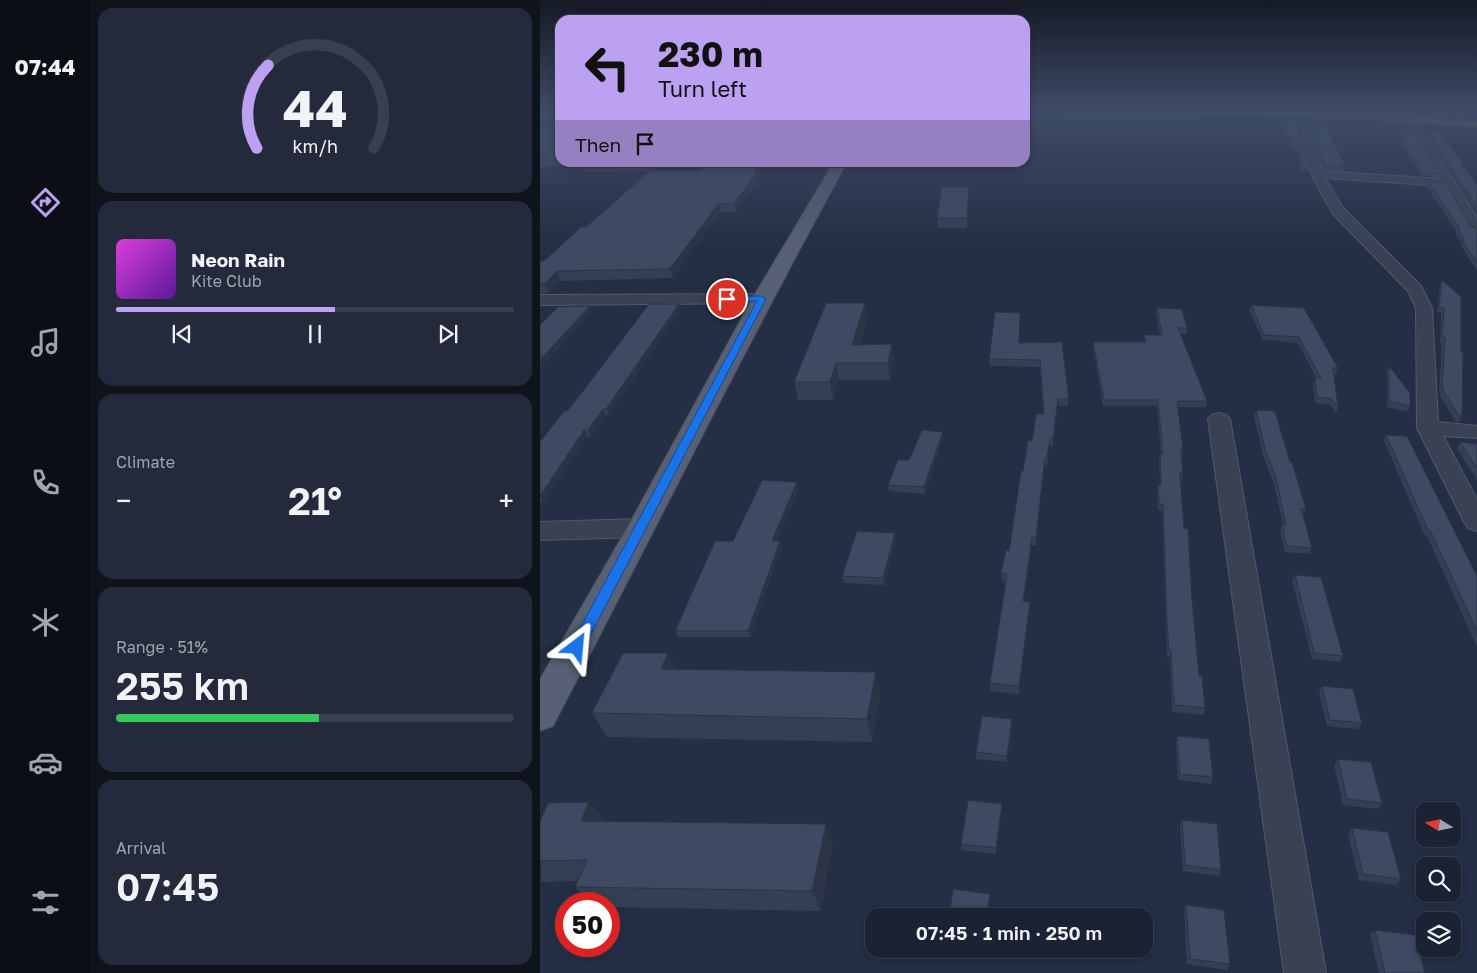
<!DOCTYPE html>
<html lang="en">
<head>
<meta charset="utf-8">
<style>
  :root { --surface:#1b2233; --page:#242a3b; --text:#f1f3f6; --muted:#a0a4ac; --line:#393f4e; --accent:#bca0f2 }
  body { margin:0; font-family:"Golos Text",sans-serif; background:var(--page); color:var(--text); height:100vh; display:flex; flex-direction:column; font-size:19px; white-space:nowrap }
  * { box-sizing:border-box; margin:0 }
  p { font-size:16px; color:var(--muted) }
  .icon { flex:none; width:28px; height:28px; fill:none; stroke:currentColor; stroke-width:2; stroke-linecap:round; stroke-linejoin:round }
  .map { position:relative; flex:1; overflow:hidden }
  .sheet { display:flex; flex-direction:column; gap:8px; padding:8px; background:#0f131c; width:450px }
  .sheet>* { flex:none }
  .guide { position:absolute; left:15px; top:15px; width:475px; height:152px; border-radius:15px; box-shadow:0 2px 8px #0003,0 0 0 1px var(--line); background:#bca0f2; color:#111; overflow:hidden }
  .needle { width:32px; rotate:280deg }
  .tools { position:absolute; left:876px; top:802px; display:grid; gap:10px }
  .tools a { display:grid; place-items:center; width:45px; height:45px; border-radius:10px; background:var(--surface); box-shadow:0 2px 8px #0003,0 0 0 1px var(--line); font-size:25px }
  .speed { position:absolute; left:15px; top:892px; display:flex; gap:10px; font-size:25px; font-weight:700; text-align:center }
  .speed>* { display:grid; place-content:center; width:65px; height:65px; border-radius:50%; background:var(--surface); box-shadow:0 2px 8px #0003,0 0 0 1px var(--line); line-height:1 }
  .speed .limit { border:8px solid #d22; background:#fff; color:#111 }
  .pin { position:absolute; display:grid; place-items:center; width:42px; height:42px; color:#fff; margin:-21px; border:2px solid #fff; border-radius:50%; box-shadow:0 1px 5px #0007 }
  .me { position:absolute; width:55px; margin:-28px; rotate:29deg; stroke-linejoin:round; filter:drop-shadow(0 0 4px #0008) }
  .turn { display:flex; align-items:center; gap:18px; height:105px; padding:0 20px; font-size:22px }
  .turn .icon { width:65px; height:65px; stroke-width:2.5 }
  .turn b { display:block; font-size:35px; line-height:42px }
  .then { display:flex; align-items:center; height:48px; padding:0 20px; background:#0003; gap:10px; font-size:19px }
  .big { font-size:38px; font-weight:600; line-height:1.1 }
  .sheet .widget { flex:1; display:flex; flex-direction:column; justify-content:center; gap:8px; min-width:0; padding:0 18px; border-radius:15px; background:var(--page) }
  .sheet .dial { align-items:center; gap:0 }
  .dial svg { height:130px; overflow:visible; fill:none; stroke:var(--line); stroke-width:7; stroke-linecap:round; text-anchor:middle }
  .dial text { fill:var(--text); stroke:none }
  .song { display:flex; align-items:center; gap:15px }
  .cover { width:60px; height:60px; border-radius:8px; background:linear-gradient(135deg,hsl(300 70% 55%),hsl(270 70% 35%)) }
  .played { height:5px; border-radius:2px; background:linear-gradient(90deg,var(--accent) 55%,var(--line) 55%) }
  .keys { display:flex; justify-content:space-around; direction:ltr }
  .heat { display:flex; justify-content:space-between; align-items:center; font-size:28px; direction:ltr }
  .charge { height:8px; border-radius:4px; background:linear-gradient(90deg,#34c759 51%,var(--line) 0) }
  .trip { position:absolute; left:325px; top:908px; width:288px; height:50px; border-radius:15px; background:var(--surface); box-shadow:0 2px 8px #0003,0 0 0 1px var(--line); font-weight:600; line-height:50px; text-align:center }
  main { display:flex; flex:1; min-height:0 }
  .tab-bar { display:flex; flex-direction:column; width:90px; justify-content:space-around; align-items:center; background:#0b0e14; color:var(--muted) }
  .tab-bar .icon { width:35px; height:35px }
  .tab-bar .selected { color:var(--accent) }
  .tab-bar b { font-size:22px; color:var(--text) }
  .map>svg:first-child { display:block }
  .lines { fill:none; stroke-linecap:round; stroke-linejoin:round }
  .minor-casing { stroke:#51596b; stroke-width:2 }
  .major-casing { stroke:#424a5d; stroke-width:2 }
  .highway-casing { stroke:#40495b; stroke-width:2 }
  .minor { fill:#394153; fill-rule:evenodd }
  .major { fill:#576074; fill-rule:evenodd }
  .highway { fill:#7a6f55; fill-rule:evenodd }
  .wall { fill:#353f54 }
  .shaded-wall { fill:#2b3345 }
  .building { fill:#3e4962; stroke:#2b3345 }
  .route { fill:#1a73e8; stroke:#114b97 }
</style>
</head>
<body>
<main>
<nav class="tab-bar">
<b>07:44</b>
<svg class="icon selected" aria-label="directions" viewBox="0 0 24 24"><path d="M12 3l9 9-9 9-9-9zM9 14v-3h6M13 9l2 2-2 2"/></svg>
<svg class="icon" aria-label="music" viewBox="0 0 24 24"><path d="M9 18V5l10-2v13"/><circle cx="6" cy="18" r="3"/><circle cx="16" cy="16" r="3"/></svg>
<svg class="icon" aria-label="phone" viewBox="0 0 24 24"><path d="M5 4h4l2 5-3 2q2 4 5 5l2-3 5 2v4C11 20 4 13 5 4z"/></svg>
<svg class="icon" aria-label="climate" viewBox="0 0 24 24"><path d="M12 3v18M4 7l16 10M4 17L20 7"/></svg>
<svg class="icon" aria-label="car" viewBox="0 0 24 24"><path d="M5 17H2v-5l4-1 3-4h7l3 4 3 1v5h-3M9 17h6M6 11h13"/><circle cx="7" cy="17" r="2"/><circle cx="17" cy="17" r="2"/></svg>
<svg class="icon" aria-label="filters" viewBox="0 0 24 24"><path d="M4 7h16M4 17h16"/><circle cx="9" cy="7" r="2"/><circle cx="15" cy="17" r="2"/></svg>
</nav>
<section class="sheet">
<div class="widget dial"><svg viewBox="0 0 100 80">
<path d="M14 69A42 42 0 1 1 86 69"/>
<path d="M14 69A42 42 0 0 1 21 18" stroke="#bca0f2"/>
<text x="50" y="56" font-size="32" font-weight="700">44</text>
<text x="50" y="72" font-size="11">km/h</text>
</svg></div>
<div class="widget">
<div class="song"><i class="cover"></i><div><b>Neon Rain</b><p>Kite Club</p></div></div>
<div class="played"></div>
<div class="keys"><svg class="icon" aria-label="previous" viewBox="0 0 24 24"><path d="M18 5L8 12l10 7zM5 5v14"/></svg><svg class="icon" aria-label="pause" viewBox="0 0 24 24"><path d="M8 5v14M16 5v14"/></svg><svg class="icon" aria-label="next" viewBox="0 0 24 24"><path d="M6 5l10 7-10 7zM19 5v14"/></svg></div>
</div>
<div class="widget"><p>Climate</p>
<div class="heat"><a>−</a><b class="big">21°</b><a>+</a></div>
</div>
<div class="widget"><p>Range · 51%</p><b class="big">255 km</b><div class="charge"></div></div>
<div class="widget"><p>Arrival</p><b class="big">07:45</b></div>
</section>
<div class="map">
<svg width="937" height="973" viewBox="0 0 937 973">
  <rect width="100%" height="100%" fill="#242e44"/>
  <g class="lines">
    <g class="minor-casing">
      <g id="minor">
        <path d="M757,111c12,5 21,47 25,60l119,8 -36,-61 8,-2 64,102v15l-7,-4 -25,-43 -120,-8 18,30 78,78 11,22 6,114 39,4v12l-34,-2 34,63v32l-9,-3 -4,-6 -47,-94 -1,-120 -8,-17 -75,-77 -20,-36 -21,-64z"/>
        <path d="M222,294l6,1 2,4 -2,4 -228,2v-10z"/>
        <path d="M679,413l7,2 4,4 96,554h-42l-76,-554 4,-4z"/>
        <path d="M102,519l9,3 4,6 -4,6 -9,3 -102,3v-18z"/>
      </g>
    </g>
    <g class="major-casing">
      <path id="major" d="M294,162h13c-102,186 -196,376 -294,564l-13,5v-52l87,-151 125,-229z"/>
    </g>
    <g class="highway-casing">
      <path id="highway" d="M518,111l290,1 129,9v6l-129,-9 -285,-4z"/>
    </g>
    <use href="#minor" class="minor"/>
    <use href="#major" class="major"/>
    <use href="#highway" class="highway"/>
  </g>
  <g class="wall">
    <path d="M0,111h20v9l-20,6 20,36h104l-10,9 -72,1 -37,2 -5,3z"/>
    <path d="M740,121l15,1 15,45 -1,4h-8l-3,-20 -3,-1 -16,-25z"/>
    <path d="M771,123l34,43 -1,5 -21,-2 -13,-42z"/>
    <path d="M859,128l40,45 -1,4 -16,-1 -22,-35 1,-4 -3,-5z"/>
    <path d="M887,130l37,34 -1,3 14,18v29l-51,-81z"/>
    <path d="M169,162h57l-7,10 1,6 -24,34h-15l-48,66 -112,3 -13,12 -8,1v-33h4l42,-34 115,-56z"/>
    <path d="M889,182l41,43 7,4v42l-17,-27 1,-2 -6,-9 1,-2 -29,-44z"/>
    <path d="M429,196l-2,32h-29l-1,-10z"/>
    <path d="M902,280l19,72 1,64 -3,6h-3l-17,-28 3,-51h-2l1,-30 -4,-1 3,-27z"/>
    <path d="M325,303l2,16 -7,26 32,-1 2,18 -4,18h-51l-6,20h-35l-4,-18z"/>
    <path d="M139,304l2,5 -72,106h-3l-15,22h-4l-44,66h-3v-61l27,-31z"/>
    <path d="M711,305l53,3 34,60 -2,6h-2l4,33 -2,6 -6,-8 -15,-2 -2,-19 2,-6h1l-18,-35 -35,-3 -14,-30z"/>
    <path d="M617,308l30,20 -1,6h-6l27,67 -1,6h-28l5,42 -1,6h-1l2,18 -1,6h-2l4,49 8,71 7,77 6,32 -2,7 -31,-3 -2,-55h-3l-1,-29 -4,-117 -4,-1 -1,-18 1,-7h2l-1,-25 1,-6h1l-4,-48h-54l-10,-58v-6h51v-7h16l-4,-21z"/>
    <path d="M522,342l7,57 -1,7h-10l-5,40h-4l-2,20h-3l-8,79h-4l-8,56 6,1 -1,8 -10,84 -29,-3v-8l16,-101 -4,-1 -1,-8 8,-22 14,-80 9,-30 11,-27 -3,-47 -50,-1 -1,-7 30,-16z"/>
    <path d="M849,366l21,40 -3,6 -20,-5v-35z"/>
    <path d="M716,410l34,52 16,47 -3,6 9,33 -2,6 -25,-2 -5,-21 3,-7 -9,-39 -11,-30 -9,-39z"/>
    <path d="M846,435l91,141v71l-50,-111h-2l-41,-95z"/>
    <path d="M403,438l-18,56 -36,-3 -1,-6 21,-25z"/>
    <path d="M920,442l17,2v36l-20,-31z"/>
    <path d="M257,482l2,6 -22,53h3l1,7 -31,89h-72l-3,-6 58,-90z"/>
    <path d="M356,540l-12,45 -40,-2 -2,-7z"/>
    <path d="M755,575l48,81 -3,6 -28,-3 -20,-78z"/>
    <path d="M128,653l8,16 204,27 -8,46 -265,-5 -15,-24z"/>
    <path d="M782,686l40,37 -4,6 -31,-3 -8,-33z"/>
    <path d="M472,719v7l-5,36 -31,-3v-7z"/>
    <path d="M637,736l36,41 -2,7 -33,-4 -2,-38z"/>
    <path d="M798,759l44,44 -4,6 -35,-4 -9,-40z"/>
    <path d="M49,802l15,19 229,24 -12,66 -212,-4v-3h-19l-15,-17 3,-6 -37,1 -1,-61z"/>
    <path d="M462,810l-6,44 -34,-4 -1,-6z"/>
    <path d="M642,820l39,50 -2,6 -36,-5 -3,-45z"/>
    <path d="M812,828l49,51 -5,6 -37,-5 -11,-46z"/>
    <path d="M646,905l44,59 -3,6 -40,-6 -3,-54z"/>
    <path d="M835,930l50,43h-46l-9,-38z"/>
    <path d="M414,949h30l-1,4z"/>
  </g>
  <g class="shaded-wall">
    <path d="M20,113v7l-20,6v-6z"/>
    <path d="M115,162h9l-10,9 -2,-7z"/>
    <path d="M219,162h7l-7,10 1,6 -24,34 -2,-9 19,-32z"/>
    <path d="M39,165l3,7 -37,2 -5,3v-8l2,-2z"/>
    <path d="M429,187v9l-2,32v-10z"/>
    <path d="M178,204l3,8 -48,66 -3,-9z"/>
    <path d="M17,271l4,10 -13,12 -4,-9z"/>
    <path d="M325,303l2,16 -12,43 -3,-17z"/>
    <path d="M139,304l2,5 -72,106 -3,-6z"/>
    <path d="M50,306l2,6 -52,57v-9z"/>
    <path d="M352,344l2,18 -4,18 -2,-17z"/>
    <path d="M296,363l3,17 -6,20 -3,-18z"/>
    <path d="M518,399v7l-5,40v-8z"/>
    <path d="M63,409l3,6 -15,22 -3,-7z"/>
    <path d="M44,430l3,7 -44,66 -3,-7z"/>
    <path d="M403,432v6l-18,56 -1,-7z"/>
    <path d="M505,458l-1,8 -8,79v-8z"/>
    <path d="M257,482l2,6 -25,60 -2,-7z"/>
    <path d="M355,533l1,7 -12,45 -1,-7z"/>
    <path d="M492,537v8l-9,64v-8z"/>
    <path d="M240,541l1,7 -31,89 -2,-6z"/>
    <path d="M490,602l-1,8 -10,84v-8z"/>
    <path d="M128,653l12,24 -19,-8z"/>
    <path d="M336,672l4,24 -8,46 -5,-23z"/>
    <path d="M472,719v7l-5,36v-6z"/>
    <path d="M49,802l17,21 -25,-2z"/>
    <path d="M462,804v6l-6,44v-6z"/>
    <path d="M286,824l7,21 -12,66 -9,-20z"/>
    <path d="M450,894v6l-2,16h-1z"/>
  </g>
  <g class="building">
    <path d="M0,111h20v2l-20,7z"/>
    <path d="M740,121l15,1 15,45 -8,-1 -3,-19 -3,-1z"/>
    <path d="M771,123l14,1 20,42 -20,-1z"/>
    <path d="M0,126l20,1v35h95l-3,2 -73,1 -37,2 -2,2z"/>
    <path d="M859,128l14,1 26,44 -15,-1 -23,-35h4z"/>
    <path d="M887,130h10l27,34 -3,-1 16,22v22z"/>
    <path d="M169,162h50l-6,9h5l-24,32 -16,1 -48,65 -113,2 -13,13h-4v-23h4l37,-34h5l64,-56h51z"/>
    <path d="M889,182l17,1 24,42 7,4v33l-15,-22h3l-8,-12 3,1z"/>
    <path d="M402,187h27l-2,31h-30z"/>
    <path d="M902,280l19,17v55h2l-1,64h-3l-17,-28 3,-51h-3l2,-29 -5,-1z"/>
    <path d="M286,303h39l-13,42 40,-1 -4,19h-52l-6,19h-36z"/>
    <path d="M109,304h30l-73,105h-3l-15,21h-4l-44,66v-54l24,-31h3l16,-20z"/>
    <path d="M711,305l53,3 34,60h-5l5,39 -6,-8 -15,-2 -2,-19h6l-22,-41 -35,-2z"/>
    <path d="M50,306l-50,54v-35l18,-18z"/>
    <path d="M617,308l25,1 5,19h-9l29,73h-30l6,48h-2l2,24h-3l4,55 4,1 4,70 7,77h3l3,32 -31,-3 -3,-54 -2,-1 -2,-28 -4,-118h-4l-1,-19h3l-1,-31h3l-5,-54h-54l-11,-58h53l-2,-7h18z"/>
    <path d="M455,312l25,1 -1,30 43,-1 7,57h-11l-5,39h-3l-3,20h-2l-9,79h-4l-9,64 7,1 -11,84 -29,-3 17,-109 -6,-1 5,-23 3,1 12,-80h2l5,-31 4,1 4,-27h8l-4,-54 -51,-1z"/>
    <path d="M849,366l21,27v13l-21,-5z"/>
    <path d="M716,410l19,1 15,51h2l14,47 -5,-1 11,40 -25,-2 -5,-22 4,1 -10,-47 -11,-29z"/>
    <path d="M382,430l21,2 -19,55 -36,-2 10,-25h11z"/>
    <path d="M846,435l21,1 70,140v55l-47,-101h-2z"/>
    <path d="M920,442l17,2v24z"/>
    <path d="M222,480l35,2 -25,59h8l-32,90h-73l40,-90h18z"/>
    <path d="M317,531l38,2 -12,45 -41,-2z"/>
    <path d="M755,575l26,2 22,79 -29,-3z"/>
    <path d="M83,653h45l-7,16 215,3 -9,47 -275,-6z"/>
    <path d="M782,686l31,3 9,34 -32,-3z"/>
    <path d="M442,716l30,3 -5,37 -31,-4z"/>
    <path d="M637,736l32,3 4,38 -33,-3z"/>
    <path d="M798,759l33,3 11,41 -35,-4z"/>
    <path d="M428,800l34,4 -6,44 -35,-4z"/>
    <path d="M49,802l-8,19 245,3 -14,67 -237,-4 12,-27 -47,1v-40l8,-18z"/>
    <path d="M642,820l35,4 4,46 -36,-5z"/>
    <path d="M812,828l36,4 13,47 -38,-5z"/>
    <path d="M413,889l37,5 -3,22h-38z"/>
    <path d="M646,905l38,5 6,54 -40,-5z"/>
    <path d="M835,930l40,5 10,38h-40z"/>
  </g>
  <linearGradient id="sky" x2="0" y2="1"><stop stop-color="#141925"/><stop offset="0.45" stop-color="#3f4c67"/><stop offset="1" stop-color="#3f4c67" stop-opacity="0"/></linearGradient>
  <rect width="937" height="247" fill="url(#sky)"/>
  <path class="route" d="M222,296l4,3 -184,352h-10l-2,-4 2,-4 185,-342h-30l-4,-2 4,-2z"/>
</svg>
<div class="tools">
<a><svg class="needle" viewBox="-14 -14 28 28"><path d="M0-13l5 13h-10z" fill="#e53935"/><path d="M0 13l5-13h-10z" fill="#a0a4ac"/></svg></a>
<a><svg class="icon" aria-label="search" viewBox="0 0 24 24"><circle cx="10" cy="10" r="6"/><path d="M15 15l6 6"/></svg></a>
<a><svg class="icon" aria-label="layers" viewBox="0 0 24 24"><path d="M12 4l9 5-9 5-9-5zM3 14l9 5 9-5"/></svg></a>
</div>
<div class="speed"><div class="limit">50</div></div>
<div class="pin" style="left:187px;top:299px;background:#d93025"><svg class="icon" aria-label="arrive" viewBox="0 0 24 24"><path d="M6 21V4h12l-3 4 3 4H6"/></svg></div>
<svg class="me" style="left:37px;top:647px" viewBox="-20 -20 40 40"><path d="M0-17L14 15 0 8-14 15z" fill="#1a73e8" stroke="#fff" stroke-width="4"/></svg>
<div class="trip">07:45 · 1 min · 250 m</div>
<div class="guide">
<div class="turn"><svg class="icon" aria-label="left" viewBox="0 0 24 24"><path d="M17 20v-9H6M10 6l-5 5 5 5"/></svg><div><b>230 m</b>Turn left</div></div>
<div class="then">Then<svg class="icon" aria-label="arrive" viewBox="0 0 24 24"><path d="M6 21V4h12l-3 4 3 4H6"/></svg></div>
</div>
</div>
</main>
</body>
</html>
